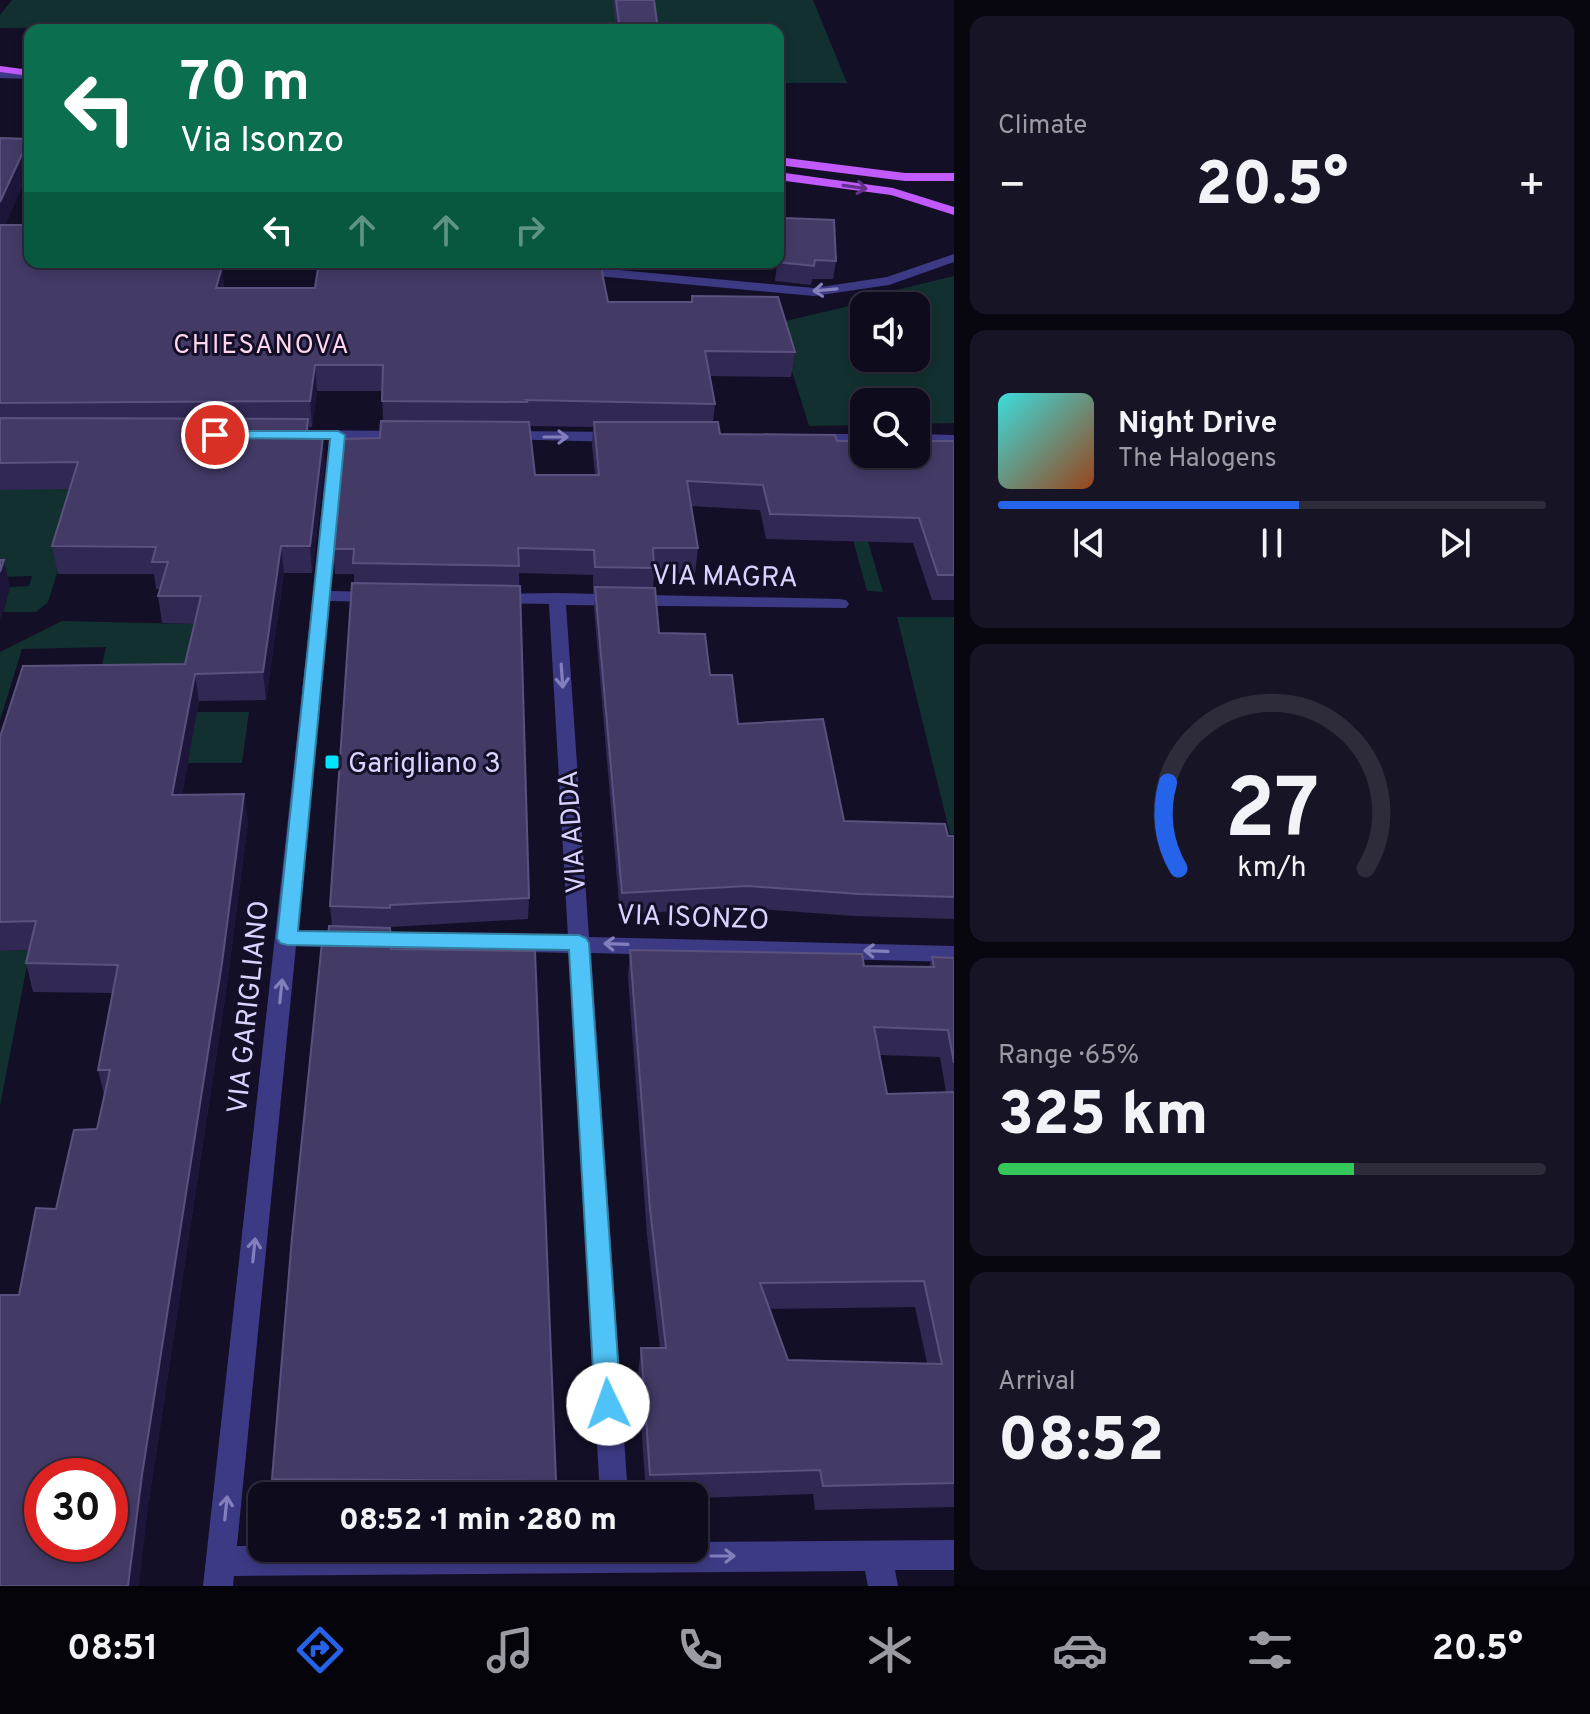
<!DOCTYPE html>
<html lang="en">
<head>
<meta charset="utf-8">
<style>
  :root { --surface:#0e0b1c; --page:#171425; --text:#f1f3f6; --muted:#9b9ba3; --line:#2e2b3b; --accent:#2563eb }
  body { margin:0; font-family:Overpass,sans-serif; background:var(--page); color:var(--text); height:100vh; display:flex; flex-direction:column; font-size:30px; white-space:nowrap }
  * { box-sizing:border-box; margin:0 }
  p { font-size:26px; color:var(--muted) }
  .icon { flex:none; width:44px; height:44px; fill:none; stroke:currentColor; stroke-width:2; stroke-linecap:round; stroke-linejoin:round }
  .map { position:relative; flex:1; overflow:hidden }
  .drawer { display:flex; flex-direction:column; gap:16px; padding:16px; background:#08060f; width:636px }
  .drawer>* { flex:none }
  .top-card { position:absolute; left:24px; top:24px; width:760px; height:244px; border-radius:16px; box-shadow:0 4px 12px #0003,0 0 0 2px var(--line); background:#0b6e4f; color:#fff; overflow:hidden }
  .controls { position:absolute; left:850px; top:292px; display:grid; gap:16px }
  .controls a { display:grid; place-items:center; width:80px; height:80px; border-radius:16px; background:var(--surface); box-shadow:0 4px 12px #0003,0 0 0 2px var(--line); font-size:40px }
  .speed { position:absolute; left:24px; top:1458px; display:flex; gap:16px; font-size:40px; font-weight:700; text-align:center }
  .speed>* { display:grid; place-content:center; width:104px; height:104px; border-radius:50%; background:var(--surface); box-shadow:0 4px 12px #0003,0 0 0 2px var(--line); line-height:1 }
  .speed .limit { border:12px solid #d22; background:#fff; color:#111 }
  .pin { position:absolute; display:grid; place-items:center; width:68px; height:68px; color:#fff; margin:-34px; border:4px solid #fff; border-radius:50%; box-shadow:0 2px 8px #0007 }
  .me { position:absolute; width:88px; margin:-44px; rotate:357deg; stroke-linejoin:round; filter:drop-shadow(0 0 6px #0008) }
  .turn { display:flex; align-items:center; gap:28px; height:168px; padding:0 24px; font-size:36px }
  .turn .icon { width:104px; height:104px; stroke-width:2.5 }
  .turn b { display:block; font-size:56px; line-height:68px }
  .lanes { display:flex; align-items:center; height:76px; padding:0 24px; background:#0003; justify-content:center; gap:40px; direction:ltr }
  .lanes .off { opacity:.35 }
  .big { font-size:60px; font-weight:800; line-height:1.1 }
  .drawer .card { flex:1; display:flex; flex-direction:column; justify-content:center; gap:12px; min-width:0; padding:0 28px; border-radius:16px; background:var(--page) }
  .drawer .dial { align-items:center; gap:0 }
  .dial svg { height:208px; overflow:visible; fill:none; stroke:var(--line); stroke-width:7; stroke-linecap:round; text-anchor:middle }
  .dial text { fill:var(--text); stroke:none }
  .song { display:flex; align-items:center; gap:24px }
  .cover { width:96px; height:96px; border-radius:12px; background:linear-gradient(135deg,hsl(180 70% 55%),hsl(20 70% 35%)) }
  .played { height:8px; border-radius:4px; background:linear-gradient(90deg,var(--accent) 55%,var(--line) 55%) }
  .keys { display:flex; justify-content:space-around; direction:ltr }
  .heat { display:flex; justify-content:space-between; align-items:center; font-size:44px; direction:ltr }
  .charge { height:12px; border-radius:6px; background:linear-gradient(90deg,#34c759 65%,var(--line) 0) }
  .trip { position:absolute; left:248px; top:1482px; width:460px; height:80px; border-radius:16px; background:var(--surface); box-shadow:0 4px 12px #0003,0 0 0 2px var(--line); font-weight:800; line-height:80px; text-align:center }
  .tab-bar { display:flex; height:128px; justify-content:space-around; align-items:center; background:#06040b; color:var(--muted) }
  .tab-bar .icon { width:56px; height:56px }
  .tab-bar .on { color:var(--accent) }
  .tab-bar b { font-size:36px; color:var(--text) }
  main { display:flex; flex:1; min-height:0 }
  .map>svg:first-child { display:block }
  .green { fill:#12302f; fill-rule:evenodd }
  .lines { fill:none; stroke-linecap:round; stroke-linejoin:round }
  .minor { fill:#3d3a85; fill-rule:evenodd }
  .major { fill:#c25bff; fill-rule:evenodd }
  .wall { fill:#312854; fill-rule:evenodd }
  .shaded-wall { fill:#1d163a }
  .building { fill:#433a66; stroke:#5a527e; stroke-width:2; fill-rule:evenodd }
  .oneway { stroke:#623188 }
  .oneway2 { stroke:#837fbc }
  .route { fill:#4fc3f7; stroke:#337fa1; stroke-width:2 }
  .poi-dot { fill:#00e5ff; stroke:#130f26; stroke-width:3 }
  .labels { text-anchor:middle; stroke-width:6; stroke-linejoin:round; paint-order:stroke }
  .far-neighbourhood-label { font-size:26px; letter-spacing:2px; fill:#ffd6f0; stroke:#130f26 }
  .street-label { font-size:28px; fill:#d9d4ff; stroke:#130f26 }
  .poi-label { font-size:28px; fill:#d9d4ff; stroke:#130f26; text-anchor:start }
</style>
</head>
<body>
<main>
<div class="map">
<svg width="954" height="1586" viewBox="0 0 954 1586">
  <rect width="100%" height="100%" fill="#130f26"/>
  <g class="green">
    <path d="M12,0h801l34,83h-69v-53h-313v-4l-465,2v-13z"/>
    <path d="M954,276v147l-38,1v-22h-52v23l-55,1 -32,-103 85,-20 22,-10zM864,306h52v52h-52z"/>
    <path d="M831,459l35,76 17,57 -16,-1z"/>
    <path d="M0,489h83l-35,113 -12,10h-33l7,-25 19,-1 3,-10 -32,1z"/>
    <path d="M897,617h57v217h-4z"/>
    <path d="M62,621l131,3 -4,21 10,1 -5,26 -50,40h105l-7,51h-54l3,-20 -107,1 22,-97 -84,2 -22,71v-68z"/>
    <path d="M30,950l-30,156v-155z"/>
  </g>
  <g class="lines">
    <g class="minor">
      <path d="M0,72l30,1v6l-30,-1z"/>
      <path d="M954,254v8l-65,23 -75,11 -238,-22 -7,-4 7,-4 238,22 73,-11z"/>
      <path d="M284,430l124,1 8,5 -8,5 -63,-1 -15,151 47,1 9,5 -9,5 -48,-1 -32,329 271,7 -19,-333 -56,-1 -6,-1 -3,-4 3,-4 70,-1 283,6 6,1 3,4 -3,4 -280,-3 23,332 365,9v16l-363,-9 37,543h-28l-31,-543 -273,-7 -59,600 457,2v-6l260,-2v30h-59l3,16h-30l-3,-15 -631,5 -1,10h-30l127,-1146 -51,-2v-6z"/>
      <path d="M504,431l116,1 8,5 -8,5 -121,-3 -3,-3z"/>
      <path d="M812,434h52v10l-57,-2v-6z"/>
      <path d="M916,434l38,1v10l-38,-1z"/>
    </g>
    <g class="major">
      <path d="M0,66l30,4v6l-30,-4z"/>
      <path d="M778,157l127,16h49v8h-49l-127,-16z"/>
      <path d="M778,172l115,16 61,19v8l-63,-20 -113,-15z"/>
    </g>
  </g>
  <g class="wall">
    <path d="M613,0h41l4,30h-42z"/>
    <path d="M0,138l29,1 1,29 -25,57 25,37h89l1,4 105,22 383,14h83l1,-6 103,56 -4,25 -81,-1 5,28 -2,18 7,12 117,7h117v159h-22l-19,-57 -147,-4 -6,-29 -69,-4 7,42 -3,25 -41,1 -1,14 6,45 51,42 28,49 106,97 110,15v83l-100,-3 -110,-8 -124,6 -26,-306 1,-15h-2v-18l-74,-2 10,325 -1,21 -137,8 -1,2 1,20 165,532 -1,15h-280l-3,-17 56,-537 4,-16 -2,-20 24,-323v-9h-19l-2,-25 47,-111 3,-17 -1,-30h-65l-5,36h-3l1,10 15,26 -13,110h-28l-18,127 -67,1 -17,94 66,27 -22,169 -77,509 -130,-205 37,-86 41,-80 7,-34 -6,-25 15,-77 -80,-1 -7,-29 3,-13 -29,1v-214l185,-73 9,-40 -32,-1 -4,-27 2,-7h-4l-2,-15h-96l-6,-28 18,-57 -70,1zM529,426l64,1 -1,19 3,29h-60z"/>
    <path d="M778,256l58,5 -3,18h-21l-1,6 -36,-4z"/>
    <path d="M630,950l234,16 65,1 3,-10 22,1v549l-139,3 -2,-16 -119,4v-2h-48l-8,-122 3,-26h19l-13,-113 -19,-258zM880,1055l60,2 6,35 -59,2zM915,1307l12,56 -139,-3 -19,-51z"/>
  </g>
  <g class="shaded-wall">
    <path d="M29,139l1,29 -27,62 -3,1v-29z"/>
    <path d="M113,262h6l2,12 -9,-8z"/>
    <path d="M222,267l3,24 -9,-3z"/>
    <path d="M315,365l2,26 -5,36 -2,-26z"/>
    <path d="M308,419l2,26 -4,-8z"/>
    <path d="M323,437l2,26 -13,110 -2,-27z"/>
    <path d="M281,546l3,27 -18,127 -3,-28z"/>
    <path d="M4,560l6,27 -10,34v-49z"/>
    <path d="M195,674l4,27 -22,122 -5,-28z"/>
    <path d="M244,794l4,28 -22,169 -77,509 -10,86h-11l14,-111z"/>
  </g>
  <g class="building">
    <path d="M616,0h38l4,30h-38z"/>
    <path d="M0,138l29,1 -29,63z"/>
    <path d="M784,218l50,2 2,41 -21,-1 -1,6 -37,-4z"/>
    <path d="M0,225h30v37h83l-1,4 110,1 -6,21h99l4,-26h281l8,40h84v-6l86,1 17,55 -90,-1 10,53 -189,-4 1,2 -145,-1 1,-36h-68l-5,36 -310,2z"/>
    <path d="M0,418l308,1 -2,18h17l-13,109h-29l-18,126 -68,2 -23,121 72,-1 -22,169 -80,512 -14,111h-128v-291h19l17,-87 20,1 18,-79 23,-1 13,-59h-12l20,-105 -92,-2 10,-42 -36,1v-185l23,-71 162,-2 16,-68h-43l10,-34h-16l4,-15 -104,-1 26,-84 -78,1zM42,1476h68v68h-68z"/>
    <path d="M381,421l148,1 6,53h64l-5,-53h124l2,12 115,1 2,6h27v13h52v-13h38v134h-16l-19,-57 -149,-4 -7,-29 -76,-4 11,67h-45l1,20 -59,-1 -1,-17 -76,-2 1,18 -166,-3 1,-14h-21l11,-110 36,-1z"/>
    <path d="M0,560h4l-4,12z"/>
    <path d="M352,583l168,3 9,312 -139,7v3l-60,-2z"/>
    <path d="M595,587l60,1 4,45 46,1 5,41h22l6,49 85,-5 21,102 101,3 3,12h6v61l-95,-3 -112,-8 -125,7z"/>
    <path d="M329,926l61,2 1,21 144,2 21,530 -284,-2 20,-242 30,-295h6z"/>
    <path d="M630,950l232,4 2,12 70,1 -2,-10 22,1v105l-6,-33 -74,-3 13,67 67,-2v391l-131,3 -3,-16 -170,5 -9,-127h25l-16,-139zM924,1281l18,83 -154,-4 -28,-77z"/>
  </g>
  <defs><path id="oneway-shaft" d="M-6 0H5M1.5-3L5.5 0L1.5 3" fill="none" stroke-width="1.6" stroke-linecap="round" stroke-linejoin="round" transform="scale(2)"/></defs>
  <use class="oneway" href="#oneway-shaft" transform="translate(855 187) rotate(8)"/>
  <g class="oneway2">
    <use href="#oneway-shaft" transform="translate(825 290) rotate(175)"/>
    <use href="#oneway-shaft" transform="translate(556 437)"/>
    <use href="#oneway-shaft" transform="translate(562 676) rotate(86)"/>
    <use href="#oneway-shaft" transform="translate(616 944) rotate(-178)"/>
    <use href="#oneway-shaft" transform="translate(876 951) rotate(-178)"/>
    <use href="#oneway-shaft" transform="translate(281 991) rotate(-84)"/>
    <use href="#oneway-shaft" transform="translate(254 1250) rotate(-84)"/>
    <use href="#oneway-shaft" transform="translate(226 1508) rotate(-84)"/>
    <use href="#oneway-shaft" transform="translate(723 1556)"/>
  </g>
  <path class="route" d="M215,431h123l7,4 -47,496 281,4 7,3 3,5 32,461 -4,8 -9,4 -9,-4 -4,-8 -26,-454 -282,-5 -7,-2 -3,-5 53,-499 -120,-1v-6z"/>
  <rect class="poi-dot" x="324" y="754" width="16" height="16" rx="4"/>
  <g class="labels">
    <g class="far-neighbourhood-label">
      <text x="262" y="353">CHIESANOVA</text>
    </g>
    <g class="street-label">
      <text transform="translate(725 575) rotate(1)" y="10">VIA MAGRA</text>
      <text transform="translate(571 832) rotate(-94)" y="10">VIA ADDA</text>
      <text transform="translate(693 916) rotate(2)" y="10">VIA ISONZO</text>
      <text transform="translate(247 1007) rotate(-84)" y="10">VIA GARIGLIANO</text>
    </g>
    <g class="poi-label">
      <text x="348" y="772">Garigliano 3</text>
    </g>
  </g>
</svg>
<div class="controls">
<a><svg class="icon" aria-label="sound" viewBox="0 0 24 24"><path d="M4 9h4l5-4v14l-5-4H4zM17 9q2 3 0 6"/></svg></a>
<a><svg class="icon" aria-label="search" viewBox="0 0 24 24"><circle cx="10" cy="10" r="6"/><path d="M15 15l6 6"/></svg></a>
</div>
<div class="speed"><div class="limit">30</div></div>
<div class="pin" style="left:215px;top:435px;background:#d93025"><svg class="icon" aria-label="arrive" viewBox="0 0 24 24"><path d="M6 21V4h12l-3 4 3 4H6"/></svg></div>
<svg class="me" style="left:608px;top:1404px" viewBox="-20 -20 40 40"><circle r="19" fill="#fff"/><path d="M0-13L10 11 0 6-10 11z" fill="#4fc3f7"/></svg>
<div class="trip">08:52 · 1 min · 280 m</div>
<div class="top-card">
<div class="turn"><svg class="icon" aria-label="left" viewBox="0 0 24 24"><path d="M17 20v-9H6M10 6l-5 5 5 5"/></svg><div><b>70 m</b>Via Isonzo</div></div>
<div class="lanes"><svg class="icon" aria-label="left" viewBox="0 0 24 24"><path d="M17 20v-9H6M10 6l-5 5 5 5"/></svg><svg class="icon off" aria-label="ahead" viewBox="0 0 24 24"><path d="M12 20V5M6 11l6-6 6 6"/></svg><svg class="icon off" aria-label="ahead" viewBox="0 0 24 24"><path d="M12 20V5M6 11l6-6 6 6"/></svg><svg class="icon off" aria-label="right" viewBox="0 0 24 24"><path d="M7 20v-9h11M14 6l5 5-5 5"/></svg></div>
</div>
</div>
<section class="drawer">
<div class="card"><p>Climate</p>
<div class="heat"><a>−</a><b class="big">20.5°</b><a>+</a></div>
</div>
<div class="card">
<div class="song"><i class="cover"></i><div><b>Night Drive</b><p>The Halogens</p></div></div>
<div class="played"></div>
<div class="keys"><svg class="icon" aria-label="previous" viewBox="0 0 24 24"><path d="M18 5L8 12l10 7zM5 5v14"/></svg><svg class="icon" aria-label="pause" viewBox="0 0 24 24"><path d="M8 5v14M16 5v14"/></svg><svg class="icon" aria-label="next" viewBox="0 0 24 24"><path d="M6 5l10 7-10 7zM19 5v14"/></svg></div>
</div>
<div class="card dial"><svg viewBox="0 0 100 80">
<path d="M14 69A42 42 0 1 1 86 69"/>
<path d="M14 69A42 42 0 0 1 10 36" stroke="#2563eb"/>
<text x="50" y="56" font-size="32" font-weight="700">27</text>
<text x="50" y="72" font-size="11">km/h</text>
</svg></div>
<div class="card"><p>Range · 65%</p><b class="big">325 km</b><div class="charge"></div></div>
<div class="card"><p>Arrival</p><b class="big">08:52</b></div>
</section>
</main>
<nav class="tab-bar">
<b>08:51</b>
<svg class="icon on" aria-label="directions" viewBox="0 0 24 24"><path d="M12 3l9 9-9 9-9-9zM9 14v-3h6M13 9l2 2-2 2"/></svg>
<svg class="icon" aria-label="music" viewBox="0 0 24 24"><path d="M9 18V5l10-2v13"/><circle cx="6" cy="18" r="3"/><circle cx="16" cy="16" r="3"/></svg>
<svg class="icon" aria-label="phone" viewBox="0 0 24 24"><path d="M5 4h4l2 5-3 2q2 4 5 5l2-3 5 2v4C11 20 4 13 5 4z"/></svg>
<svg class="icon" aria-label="climate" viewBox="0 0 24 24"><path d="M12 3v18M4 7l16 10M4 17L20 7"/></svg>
<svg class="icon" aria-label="car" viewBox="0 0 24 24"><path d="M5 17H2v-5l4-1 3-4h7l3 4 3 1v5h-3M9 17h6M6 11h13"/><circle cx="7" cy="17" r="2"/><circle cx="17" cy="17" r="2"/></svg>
<svg class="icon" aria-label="filters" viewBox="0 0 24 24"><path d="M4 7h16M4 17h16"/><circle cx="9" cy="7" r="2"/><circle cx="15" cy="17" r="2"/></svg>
<b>20.5°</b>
</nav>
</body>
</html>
